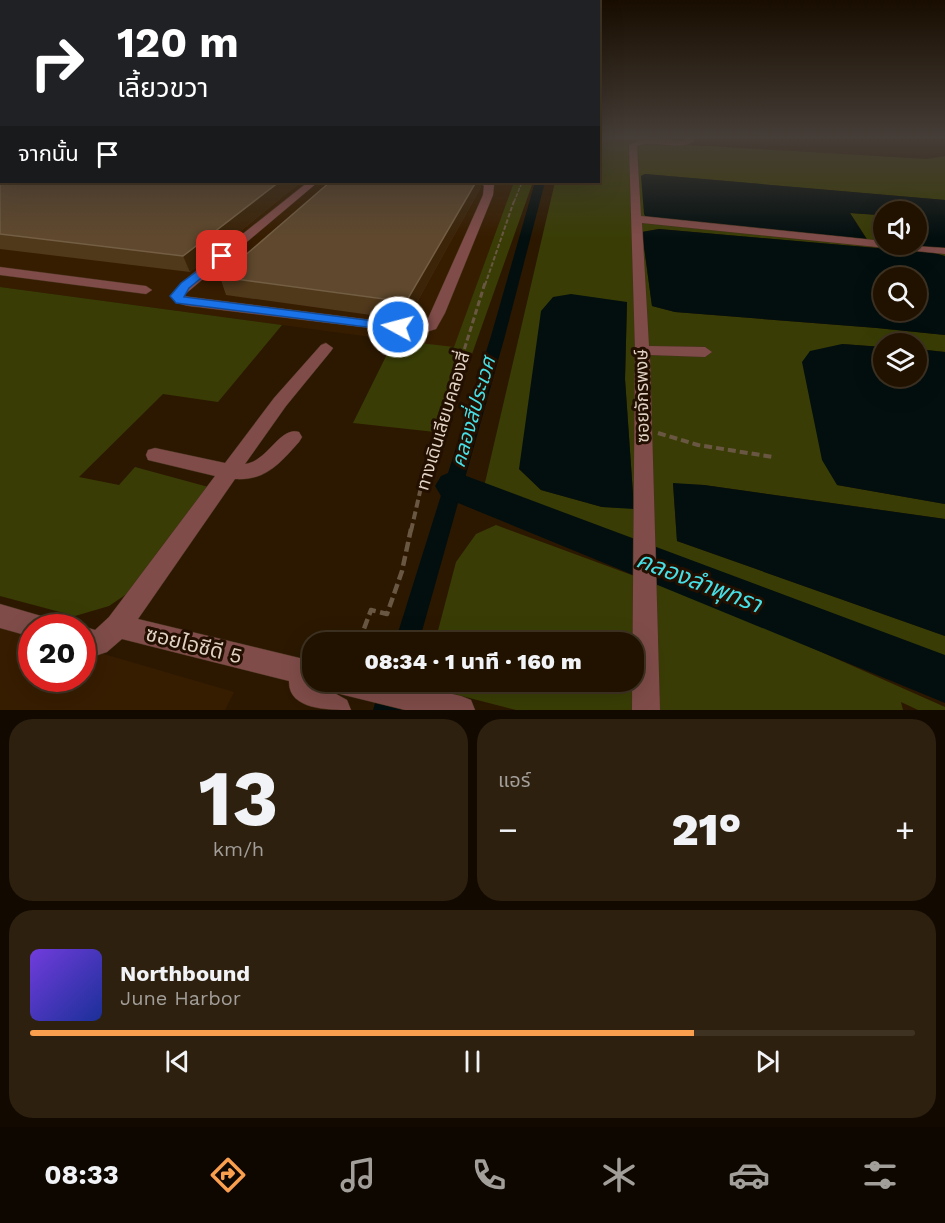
<!DOCTYPE html>
<html lang="th">
<head>
<meta charset="utf-8">
<style>
  :root { --surface:#211200; --page:#2d200f; --text:#f1f3f6; --muted:#a29e99; --line:#3e3222; --accent:#fa9f4e }
  body { margin:0; font-family:"Work Sans","Noto Sans Thai",sans-serif; background:var(--page); color:var(--text); height:100vh; display:flex; flex-direction:column; font-size:22px; white-space:nowrap }
  * { box-sizing:border-box; margin:0 }
  p { font-size:20px; color:var(--muted) }
  .icon { flex:none; width:33px; height:33px; fill:none; stroke:currentColor; stroke-width:2; stroke-linecap:round; stroke-linejoin:round }
  .map { position:relative; height:710px; overflow:hidden }
  .drawer { display:flex; flex-direction:column; gap:9px; padding:9px; background:#120a00; flex:1 }
  .drawer>* { flex:none }
  .hud { position:absolute; left:0px; top:0px; width:600px; height:183px; box-shadow:0 6px 24px #0002,0 0 0 2px var(--line); background:#202124; color:#fff; overflow:hidden }
  .fabs { position:absolute; left:873px; top:201px; display:grid; gap:12px }
  .fabs a { display:grid; place-items:center; width:54px; height:54px; border-radius:50%; background:var(--surface); box-shadow:0 6px 24px #0002,0 0 0 2px var(--line); font-size:30px }
  .speed { position:absolute; left:18px; top:614px; display:flex; gap:12px; font-size:30px; font-weight:700; text-align:center }
  .speed>* { display:grid; place-content:center; width:78px; height:78px; border-radius:50%; background:var(--surface); box-shadow:0 6px 24px #0002,0 0 0 2px var(--line); line-height:1 }
  .speed .limit { border:9px solid #d22; background:#fff; color:#111 }
  .pin { position:absolute; display:grid; place-items:center; width:51px; height:51px; color:#fff; margin:-26px; border-radius:12px; box-shadow:0 3px 9px #0006 }
  .me { position:absolute; width:66px; margin:-33px; rotate:277deg; stroke-linejoin:round; filter:drop-shadow(0 0 4px #0008) }
  .turn { display:flex; align-items:center; gap:21px; height:126px; padding:0 18px; font-size:27px }
  .turn .icon { width:78px; height:78px; stroke-width:2.5 }
  .turn b { display:block; font-size:42px; line-height:51px }
  .then { display:flex; align-items:center; height:57px; padding:0 18px; background:#0003; gap:12px; font-size:22px }
  .big { font-size:45px; font-weight:800; line-height:1.1 }
  .drawer .tile { flex:1; display:flex; flex-direction:column; justify-content:center; gap:9px; min-width:0; padding:0 21px; border-radius:24px; background:var(--page) }
  .drawer .dial { align-items:center; gap:0 }
  .dial b { font-size:78px; line-height:1 }
  .song { display:flex; align-items:center; gap:18px }
  .cover { width:72px; height:72px; border-radius:9px; background:linear-gradient(135deg,hsl(260 70% 55%),hsl(230 70% 35%)) }
  .played { height:6px; border-radius:3px; background:linear-gradient(90deg,var(--accent) 75%,var(--line) 75%) }
  .keys { display:flex; justify-content:space-around; direction:ltr }
  .heat { display:flex; justify-content:space-between; align-items:center; font-size:33px; direction:ltr }
  .drawer .tiles { flex:1; display:grid; gap:9px; grid-template-columns:1fr 1fr }
  .tile:last-child { grid-column:span 2 }
  .trip { position:absolute; left:302px; top:632px; width:342px; height:60px; border-radius:24px; background:var(--surface); box-shadow:0 6px 24px #0002,0 0 0 2px var(--line); font-weight:800; line-height:60px; text-align:center }
  .tabs { display:flex; height:96px; justify-content:space-around; align-items:center; background:#0d0700; color:var(--muted) }
  .tabs .icon { width:42px; height:42px }
  .tabs .active { color:var(--accent) }
  .tabs b { font-size:27px; color:var(--text) }
  .map>svg:first-child { display:block }
  .built { fill:#371d00 }
  .green { fill:#393d05; fill-rule:evenodd }
  .water { fill:#030f0f; fill-rule:evenodd }
  .lines { fill:none; stroke-linecap:round; stroke-linejoin:round }
  .canal { fill:#030f0f; fill-rule:evenodd }
  .river { fill:#030f0f; fill-rule:evenodd }
  .minor-casing { stroke:#45321b; stroke-width:1 }
  .path-far4 { stroke:#695743; stroke-width:1.5; stroke-dasharray:4 1.5; stroke-linecap:butt }
  .path-far3 { stroke:#695743; stroke-width:2; stroke-dasharray:4.5 2; stroke-linecap:butt }
  .path-far2 { stroke:#695743; stroke-width:3; stroke-dasharray:6 3; stroke-linecap:butt }
  .path-far1 { stroke:#695743; stroke-width:4; stroke-dasharray:8 4; stroke-linecap:butt }
  .path { stroke:#695743; stroke-width:4.5; stroke-dasharray:10 4.5; stroke-linecap:butt }
  .minor { fill:#7f4c49; fill-rule:evenodd }
  .wall { fill:#50381b }
  .shaded-wall { fill:#3b2408 }
  .building { fill:#5f482d; stroke:#735e44; stroke-width:1.5 }
  .route { fill:#1a73e8; stroke:#114b97; stroke-width:1.5 }
  .labels { text-anchor:middle; stroke-width:6; stroke-linejoin:round; paint-order:stroke }
  .street-label { font-size:18px; fill:#dfd1c3; stroke:#220f00 }
  .water-label { font-size:20px; font-style:italic; fill:#46dfe6; stroke:#220f00 }
  .near-street-label { font-size:21px; fill:#dfd1c3; stroke:#220f00 }
  .near-water-label { font-size:24px; font-style:italic; fill:#46dfe6; stroke:#220f00 }
</style>
</head>
<body>
<div class="map">
<svg width="945" height="710" viewBox="0 0 945 710">
  <rect width="100%" height="100%" fill="#2c1800"/>
  <g class="built">
    <path d="M0,139l2,43h512l-60,166 -454,-61z"/>
    <path d="M0,624l31,9 1,45h50l1,-30 151,44 -9,18h-225z"/>
  </g>
  <g class="green">
    <path d="M599,138h72l3,6 253,15 18,-3v44l-300,-26 -4,2 228,66 -19,-29 29,2 4,5 1,24 24,1 3,2 34,2v7l-11,-3 -275,-24 -17,3 10,74 23,6 202,16 68,7v17l-28,-3 -1,-5h-32l-1,3 -41,-3 -5,141 108,19v15l-241,-34 -31,-1 4,57 268,95v27l-461,-176 71,-305h43zM627,302l-2,77 9,129 -32,-1 -61,-17 -22,-21z"/>
    <path d="M514,182h19l-89,251 -91,-10 41,-83 60,7z"/>
    <path d="M0,287l282,38 -64,77 -55,-8 -84,83 40,8 16,-18 77,21 -75,99 -28,19 -34,10 -75,-20z"/>
    <path d="M496,525l228,84 221,98v3h-27l-17,-8 2,8h-387l-93,-24 1,-5h209v-39h-198l21,-80 20,-28z"/>
  </g>
  <g class="water">
    <path d="M645,174l300,26v49l-35,-2 -2,-2 8,-1v-32h-32l-1,8 -4,-5 -29,-2 19,30 -221,-22 -4,-7 -3,-38z"/>
    <path d="M659,229l275,24 11,3v79l-68,-7 -202,-16 -23,-6 -10,-74zM884,278h32v32h-32z"/>
    <path d="M571,294l56,8 -2,77 9,130 -32,-2 -61,-17 -22,-21 22,-158 12,-14z"/>
    <path d="M842,344l41,3 1,29h32l1,-27 28,3v152l-108,-19 -15,-25 -20,-98 8,-11z"/>
    <path d="M673,483l31,2 241,34v117l-268,-95z"/>
  </g>
  <g class="lines">
    <g class="canal">
      <path d="M535,182h10l-40,154 -86,306h-24l96,-306z"/>
      <path d="M382,681h26l-7,29h-28z"/>
    </g>
    <path class="river" d="M453,471l492,184v48l-504,-207 -6,-10 6,-10z"/>
    <g class="minor-casing">
      <g id="minor">
        <path d="M685,138h8l1,3c-15,11 -40,-2 -57,5l4,70 243,25v3l61,4v6l-303,-31 7,123 56,1 7,5 -7,5 -55,-2 10,355h-28l3,-360 -6,-205 14,-6 42,2z"/>
        <path d="M308,182h10l-135,114 236,30 7,-3 57,-128 1,-9 -5,-4h11l4,3 -1,10 -48,118 -9,16 -16,5 -215,-26c-13,-2 -27,-1 -35,-12l11,-13z"/>
        <path d="M0,267l146,19 6,4 -6,4 -146,-19z"/>
        <path d="M326,343l7,5 -2,3 -45,55 -41,58c22,-2 35,-38 54,-32l3,5 -3,5c-19,21 -33,39 -64,37l-97,140 174,42v20h10l-4,3 29,16 4,10c-23,0 -63,0 -62,-29l-167,-42 -15,13 -9,3 -16,-4v-24h-3l3,-1 13,4 14,-13 106,-141 -67,-16 -2,-5 2,-5 7,-2 70,15 49,-65 47,-53z"/>
        <path d="M0,604l48,14 3,9h-19v10l-32,-9z"/>
        <path d="M327,681h69l65,15 10,4 4,10h-70l-65,-16 -9,-4z"/>
      </g>
    </g>
    <path class="path-far4" d="M514,202l8,-20"/>
    <path class="path-far3" d="M485,285l29,-84"/>
    <path class="path-far2" d="M451,392l34,-109"/>
    <g class="path-far1">
      <path d="M658,433l40,12 75,12"/>
      <path d="M411,531l11,-48 29,-92"/>
    </g>
    <path class="path" d="M359,642l12,-32 16,4 15,-43 9,-42"/>
    <use href="#minor" class="minor"/>
  </g>
  <g class="wall">
    <path d="M0,138l301,44 -111,90 -190,-23z"/>
    <path d="M330,182h151v5l-74,133 -181,-25 -6,-18z"/>
  </g>
  <g class="shaded-wall">
    <path d="M279,182h22l-111,90 -7,-16z"/>
    <path d="M476,182h5v5l-74,133 -1,-18z"/>
  </g>
  <g class="building">
    <path d="M0,138h2v44h277l-96,74 -183,-22z"/>
    <path d="M330,182h146l-70,120 -186,-25z"/>
  </g>
  <linearGradient id="sky" x2="0" y2="1"><stop stop-color="#180d00"/><stop offset="0.58" stop-color="#453d37"/><stop offset="1" stop-color="#453d37" stop-opacity="0"/></linearGradient>
  <rect width="945" height="237" fill="url(#sky)"/>
  <path class="route" d="M222,253l5,3 -1,2 -37,30 -5,9 214,27 7,3 -7,4 -222,-28 -6,-7 11,-13z"/>
  <g class="labels">
    <g class="street-label">
      <text transform="translate(642 396) rotate(-91)" y="6">ซอยจักรพงษ์</text>
      <text transform="translate(443 421) rotate(-73)" y="6">ทางเดินเลียบคลองสี่</text>
    </g>
    <g class="water-label">
      <text transform="translate(473 412) rotate(-74)" y="7">คลองสี่ประเวศ</text>
    </g>
    <g class="near-street-label">
      <text transform="translate(194 645) rotate(14)" y="7">ซอยไอซีดี 5</text>
    </g>
    <g class="near-water-label">
      <text transform="translate(699 582) rotate(21)" y="8">คลองลำพุทรา</text>
    </g>
  </g>
</svg>
<div class="fabs">
<a><svg class="icon" aria-label="sound" viewBox="0 0 24 24"><path d="M4 9h4l5-4v14l-5-4H4zM17 9q2 3 0 6"/></svg></a>
<a><svg class="icon" aria-label="search" viewBox="0 0 24 24"><circle cx="10" cy="10" r="6"/><path d="M15 15l6 6"/></svg></a>
<a><svg class="icon" aria-label="layers" viewBox="0 0 24 24"><path d="M12 4l9 5-9 5-9-5zM3 14l9 5 9-5"/></svg></a>
</div>
<div class="speed"><div class="limit">20</div></div>
<div class="pin" style="left:222px;top:256px;background:#d93025"><svg class="icon" aria-label="arrive" viewBox="0 0 24 24"><path d="M6 21V4h12l-3 4 3 4H6"/></svg></div>
<svg class="me" style="left:398px;top:327px" viewBox="-20 -20 40 40"><circle r="17" fill="#1a73e8" stroke="#fff" stroke-width="3"/><path d="M0-11L8 9 0 5-8 9z" fill="#fff"/></svg>
<div class="trip">08:34 · 1 นาที · 160 m</div>
<div class="hud">
<div class="turn"><svg class="icon" aria-label="right" viewBox="0 0 24 24"><path d="M7 20v-9h11M14 6l5 5-5 5"/></svg><div><b>120 m</b>เลี้ยวขวา</div></div>
<div class="then">จากนั้น<svg class="icon" aria-label="arrive" viewBox="0 0 24 24"><path d="M6 21V4h12l-3 4 3 4H6"/></svg></div>
</div>
</div>
<section class="drawer">
<div class="tiles">
<div class="tile dial"><b>13</b><p>km/h</p></div>
<div class="tile"><p>แอร์</p>
<div class="heat"><a>−</a><b class="big">21°</b><a>+</a></div>
</div>
<div class="tile">
<div class="song"><i class="cover"></i><div><b>Northbound</b><p>June Harbor</p></div></div>
<div class="played"></div>
<div class="keys"><svg class="icon" aria-label="previous" viewBox="0 0 24 24"><path d="M18 5L8 12l10 7zM5 5v14"/></svg><svg class="icon" aria-label="pause" viewBox="0 0 24 24"><path d="M8 5v14M16 5v14"/></svg><svg class="icon" aria-label="next" viewBox="0 0 24 24"><path d="M6 5l10 7-10 7zM19 5v14"/></svg></div>
</div>
</div>
</section>
<nav class="tabs">
<b>08:33</b>
<svg class="icon active" aria-label="directions" viewBox="0 0 24 24"><path d="M12 3l9 9-9 9-9-9zM9 14v-3h6M13 9l2 2-2 2"/></svg>
<svg class="icon" aria-label="music" viewBox="0 0 24 24"><path d="M9 18V5l10-2v13"/><circle cx="6" cy="18" r="3"/><circle cx="16" cy="16" r="3"/></svg>
<svg class="icon" aria-label="phone" viewBox="0 0 24 24"><path d="M5 4h4l2 5-3 2q2 4 5 5l2-3 5 2v4C11 20 4 13 5 4z"/></svg>
<svg class="icon" aria-label="climate" viewBox="0 0 24 24"><path d="M12 3v18M4 7l16 10M4 17L20 7"/></svg>
<svg class="icon" aria-label="car" viewBox="0 0 24 24"><path d="M5 17H2v-5l4-1 3-4h7l3 4 3 1v5h-3M9 17h6M6 11h13"/><circle cx="7" cy="17" r="2"/><circle cx="17" cy="17" r="2"/></svg>
<svg class="icon" aria-label="filters" viewBox="0 0 24 24"><path d="M4 7h16M4 17h16"/><circle cx="9" cy="7" r="2"/><circle cx="15" cy="17" r="2"/></svg>
</nav>
</body>
</html>
